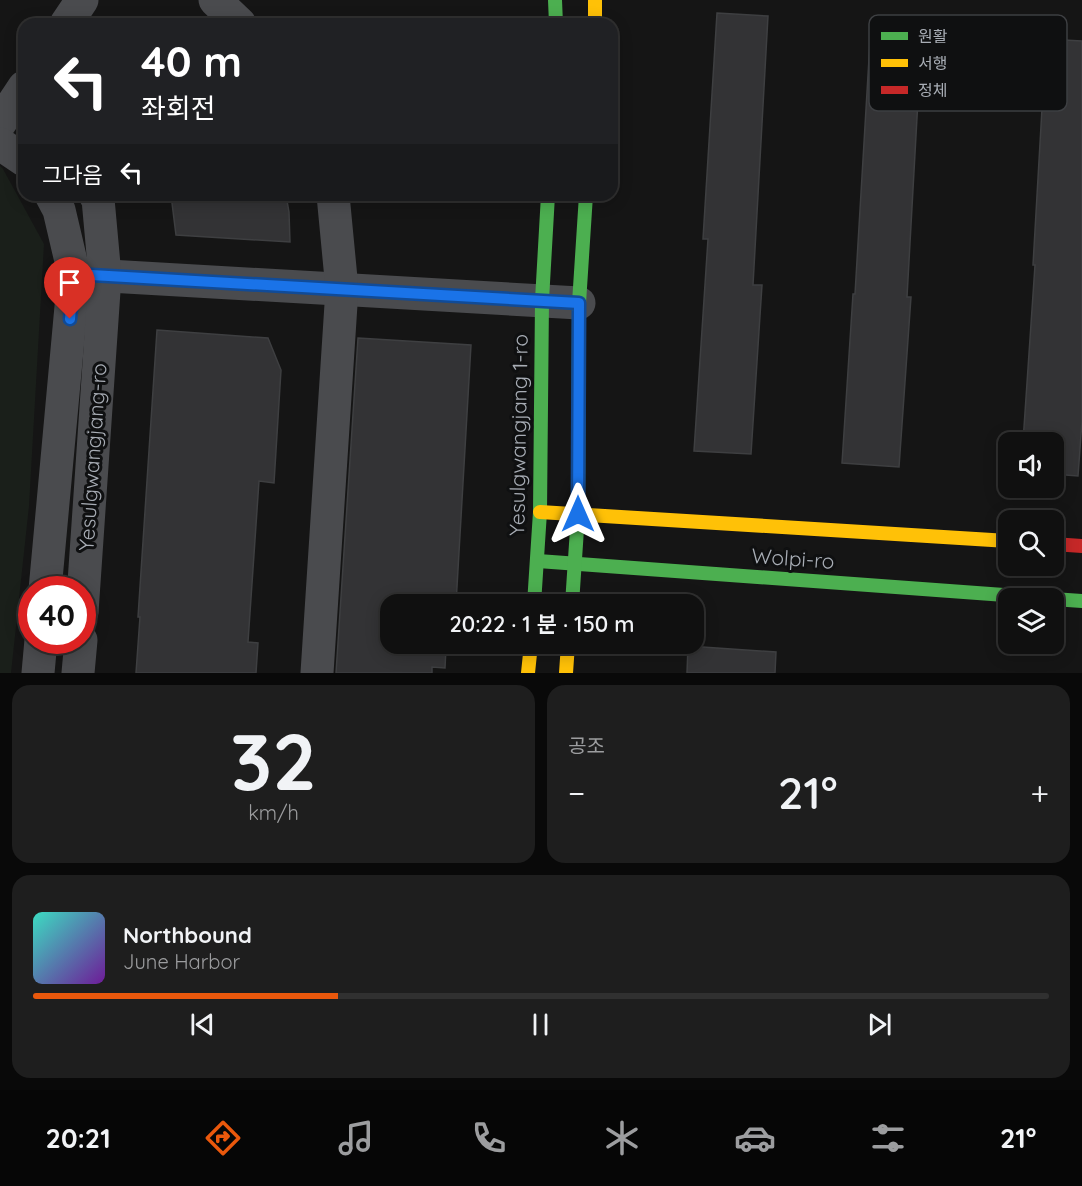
<!DOCTYPE html>
<html lang="ko">
<head>
<meta charset="utf-8">
<style>
  :root { --surface:#101010; --page:#1e1e1e; --text:#f1f3f6; --muted:#9c9d9f; --line:#303030; --accent:#ea580c }
  body { margin:0; font-family:Quicksand,"Noto Sans KR",sans-serif; background:var(--page); color:var(--text); height:100vh; display:flex; flex-direction:column; font-size:22px; white-space:nowrap }
  * { box-sizing:border-box; margin:0 }
  p { font-size:20px; color:var(--muted) }
  .icon { flex:none; width:33px; height:33px; fill:none; stroke:currentColor; stroke-width:2; stroke-linecap:round; stroke-linejoin:round }
  .map { position:relative; height:673px; overflow:hidden }
  .drawer { display:flex; flex-direction:column; gap:12px; padding:12px; background:#090909; flex:1 }
  .drawer>* { flex:none }
  .hud { position:absolute; left:18px; top:18px; width:600px; height:183px; border-radius:18px; box-shadow:0 3px 15px #0003,0 0 0 2px var(--line); background:#202124; color:#fff; overflow:hidden }
  .buttons { position:absolute; left:998px; top:432px; display:grid; gap:12px }
  .buttons a { display:grid; place-items:center; width:66px; height:66px; border-radius:12px; background:var(--surface); box-shadow:0 3px 15px #0003,0 0 0 2px var(--line); font-size:30px }
  .speed { position:absolute; left:18px; top:576px; display:flex; gap:12px; font-size:30px; font-weight:700; text-align:center }
  .speed>* { display:grid; place-content:center; width:78px; height:78px; border-radius:50%; background:var(--surface); box-shadow:0 3px 15px #0003,0 0 0 2px var(--line); line-height:1 }
  .speed .limit { border:9px solid #d22; background:#fff; color:#111 }
  .pin { position:absolute; display:grid; place-items:center; width:51px; height:51px; color:#fff; margin:-62px -26px; border-radius:50% 50% 50% 0; rotate:-45deg; box-shadow:0 0 6px #0007 }
  .pin .icon { rotate:45deg }
  .me { position:absolute; width:66px; margin:-33px; rotate:0deg; stroke-linejoin:round; filter:drop-shadow(0 0 4px #0008) }
  .turn { display:flex; align-items:center; gap:21px; height:126px; padding:0 24px; font-size:27px }
  .turn .icon { width:78px; height:78px; stroke-width:2.5 }
  .turn b { display:block; font-size:42px; line-height:51px }
  .then { display:flex; align-items:center; height:57px; padding:0 24px; background:#0003; gap:12px; font-size:22px }
  .big { font-size:45px; font-weight:600; line-height:1.1 }
  .drawer .tile { flex:1; display:flex; flex-direction:column; justify-content:center; gap:9px; min-width:0; padding:0 21px; border-radius:18px; background:var(--page) }
  .drawer .dial { align-items:center; gap:0 }
  .dial b { font-size:78px; line-height:1 }
  .song { display:flex; align-items:center; gap:18px }
  .cover { width:72px; height:72px; border-radius:9px; background:linear-gradient(135deg,hsl(170 70% 55%),hsl(280 70% 35%)) }
  .played { height:6px; border-radius:3px; background:linear-gradient(90deg,var(--accent) 30%,var(--line) 30%) }
  .keys { display:flex; justify-content:space-around; direction:ltr }
  .heat { display:flex; justify-content:space-between; align-items:center; font-size:33px; direction:ltr }
  .drawer .tiles { flex:1; display:grid; gap:12px; grid-template-columns:1fr 1fr }
  .tile:last-child { grid-column:span 2 }
  .trip { position:absolute; left:380px; top:594px; width:324px; height:60px; border-radius:18px; background:var(--surface); box-shadow:0 3px 15px #0003,0 0 0 2px var(--line); font-weight:600; line-height:60px; text-align:center }
  .menu { display:flex; height:96px; justify-content:space-around; align-items:center; background:#060606; color:var(--muted) }
  .menu .icon { width:42px; height:42px }
  .menu .on { color:var(--accent) }
  .menu b { font-size:27px; color:var(--text) }
  .map>svg:first-child { display:block }
  .green { fill:#1a1f1a }
  .building { fill:#333335; stroke:#3e3f41; stroke-width:1.5 }
  .lines { fill:none; stroke-linecap:round; stroke-linejoin:round }
  .street { stroke:#4a4b4e; stroke-width:33 }
  .fast { stroke:#4caf50; stroke-width:14 }
  .slow { stroke:#ffc107; stroke-width:14 }
  .jam { stroke:#c62828; stroke-width:14 }
  .route-casing { stroke:#114b97; stroke-width:15 }
  .route { stroke:#1a73e8; stroke-width:10 }
  .labels { text-anchor:middle; stroke-width:6; stroke-linejoin:round; paint-order:stroke }
  .street-label { font-size:21px; fill:#a8adb5; stroke:#0f1011 }
  .key { fill:#0f1011; stroke:#3d3f42; stroke-width:1.5 }
  .key-label { font-size:16px; fill:#a8adb5 }
</style>
</head>
<body>
<div class="map">
<svg width="1082" height="673" viewBox="0 0 1082 673">
  <rect width="100%" height="100%" fill="#151515"/>
  <path class="green" d="M0,166l3,3 41,75 -15,262 -18,167h-11z"/>
  <g class="building">
    <path d="M717,13l51,3 -15,269h9l-11,169 -57,-3 14,-212h-5z"/>
    <path d="M871,25l51,3 -15,269h4l-12,170 -57,-4 11,-169h2z"/>
    <path d="M1046,39l36,2v380l-4,55 -25,-2v-32h-30l12,-177h-2z"/>
    <path d="M171,195h115l3,17 1,30 -114,-7z"/>
    <path d="M157,330l111,8 13,32 -7,113 -15,-2 -11,161 10,1 -2,30h-120l4,-56h-2z"/>
    <path d="M358,338l113,7 -15,259h-66v40h63v4h-7l-1,20 -13,-1v6h-96z"/>
    <path d="M688,646l88,6 -1,21h-88z"/>
  </g>
  <g class="lines">
    <g class="street">
      <path d="M215,0l25,24"/>
      <path d="M66,24l16,-24"/>
      <path d="M0,123l24,-36"/>
      <path d="M0,144l24,16"/>
      <path d="M74,274l505,29"/>
      <path d="M45,590l29,-316 -15,-64 -8,-15"/>
      <path d="M82,612l23,-336 -7,-77 -3,-4"/>
      <path d="M38,673l3,-33"/>
      <path d="M78,673l3,-33"/>
      <path d="M317,673l25,-384 -9,-94"/>
    </g>
    <g class="fast">
      <path d="M555,0l1,24"/>
      <path d="M538,561l507,37"/>
      <path d="M1053,599l29,2"/>
      <path d="M534,604l6,-92 2,-212 6,-105"/>
      <path d="M572,604l6,-90 1,-211 7,-108"/>
    </g>
    <g class="slow">
      <path d="M595,0v24"/>
      <path d="M540,512l468,29"/>
      <path d="M528,673l3,-29"/>
      <path d="M566,673l2,-29"/>
    </g>
    <path class="jam" d="M1053,544l29,2"/>
  </g>
  <g class="lines">
    <g class="route-casing">
      <path id="route" d="M70,319l4,-45 505,29 -1,211"/>
    </g>
    <use href="#route" class="route"/>
  </g>
  <g class="labels">
    <g class="street-label">
      <text transform="translate(519 435) rotate(-89)" y="7">Yesulgwangjang 1-ro</text>
      <text transform="translate(93 457) rotate(-86)" y="7">Yesulgwangjang-ro</text>
      <text transform="translate(793 559) rotate(4)" y="7">Wolpi-ro</text>
    </g>
  </g>
  <rect x="869" y="15" width="198" height="96" rx="9" class="key"/>
  <rect x="881" y="32" width="27" height="8" fill="#4caf50"/>
  <rect x="881" y="59" width="27" height="8" fill="#ffc107"/>
  <rect x="881" y="86" width="27" height="8" fill="#c62828"/>
  <g class="key-label">
    <text x="918" y="42">원활</text>
    <text x="918" y="69">서행</text>
    <text x="918" y="96">정체</text>
  </g>
</svg>
<div class="buttons">
<a><svg class="icon" aria-label="sound" viewBox="0 0 24 24"><path d="M4 9h4l5-4v14l-5-4H4zM17 9q2 3 0 6"/></svg></a>
<a><svg class="icon" aria-label="search" viewBox="0 0 24 24"><circle cx="10" cy="10" r="6"/><path d="M15 15l6 6"/></svg></a>
<a><svg class="icon" aria-label="layers" viewBox="0 0 24 24"><path d="M12 4l9 5-9 5-9-5zM3 14l9 5 9-5"/></svg></a>
</div>
<div class="speed"><div class="limit">40</div></div>
<div class="pin" style="left:70px;top:319px;background:#d93025"><svg class="icon" aria-label="arrive" viewBox="0 0 24 24"><path d="M6 21V4h12l-3 4 3 4H6"/></svg></div>
<svg class="me" style="left:578px;top:514px" viewBox="-20 -20 40 40"><path d="M0-17L14 15 0 8-14 15z" fill="#1a73e8" stroke="#fff" stroke-width="4"/></svg>
<div class="trip">20:22 · 1 분 · 150 m</div>
<div class="hud">
<div class="turn"><svg class="icon" aria-label="left" viewBox="0 0 24 24"><path d="M17 20v-9H6M10 6l-5 5 5 5"/></svg><div><b>40 m</b>좌회전</div></div>
<div class="then">그다음<svg class="icon" aria-label="left" viewBox="0 0 24 24"><path d="M17 20v-9H6M10 6l-5 5 5 5"/></svg></div>
</div>
</div>
<section class="drawer">
<div class="tiles">
<div class="tile dial"><b>32</b><p>km/h</p></div>
<div class="tile"><p>공조</p>
<div class="heat"><a>−</a><b class="big">21°</b><a>+</a></div>
</div>
<div class="tile">
<div class="song"><i class="cover"></i><div><b>Northbound</b><p>June Harbor</p></div></div>
<div class="played"></div>
<div class="keys"><svg class="icon" aria-label="previous" viewBox="0 0 24 24"><path d="M18 5L8 12l10 7zM5 5v14"/></svg><svg class="icon" aria-label="pause" viewBox="0 0 24 24"><path d="M8 5v14M16 5v14"/></svg><svg class="icon" aria-label="next" viewBox="0 0 24 24"><path d="M6 5l10 7-10 7zM19 5v14"/></svg></div>
</div>
</div>
</section>
<nav class="menu">
<b>20:21</b>
<svg class="icon on" aria-label="directions" viewBox="0 0 24 24"><path d="M12 3l9 9-9 9-9-9zM9 14v-3h6M13 9l2 2-2 2"/></svg>
<svg class="icon" aria-label="music" viewBox="0 0 24 24"><path d="M9 18V5l10-2v13"/><circle cx="6" cy="18" r="3"/><circle cx="16" cy="16" r="3"/></svg>
<svg class="icon" aria-label="phone" viewBox="0 0 24 24"><path d="M5 4h4l2 5-3 2q2 4 5 5l2-3 5 2v4C11 20 4 13 5 4z"/></svg>
<svg class="icon" aria-label="climate" viewBox="0 0 24 24"><path d="M12 3v18M4 7l16 10M4 17L20 7"/></svg>
<svg class="icon" aria-label="car" viewBox="0 0 24 24"><path d="M5 17H2v-5l4-1 3-4h7l3 4 3 1v5h-3M9 17h6M6 11h13"/><circle cx="7" cy="17" r="2"/><circle cx="17" cy="17" r="2"/></svg>
<svg class="icon" aria-label="filters" viewBox="0 0 24 24"><path d="M4 7h16M4 17h16"/><circle cx="9" cy="7" r="2"/><circle cx="15" cy="17" r="2"/></svg>
<b>21°</b>
</nav>
</body>
</html>
